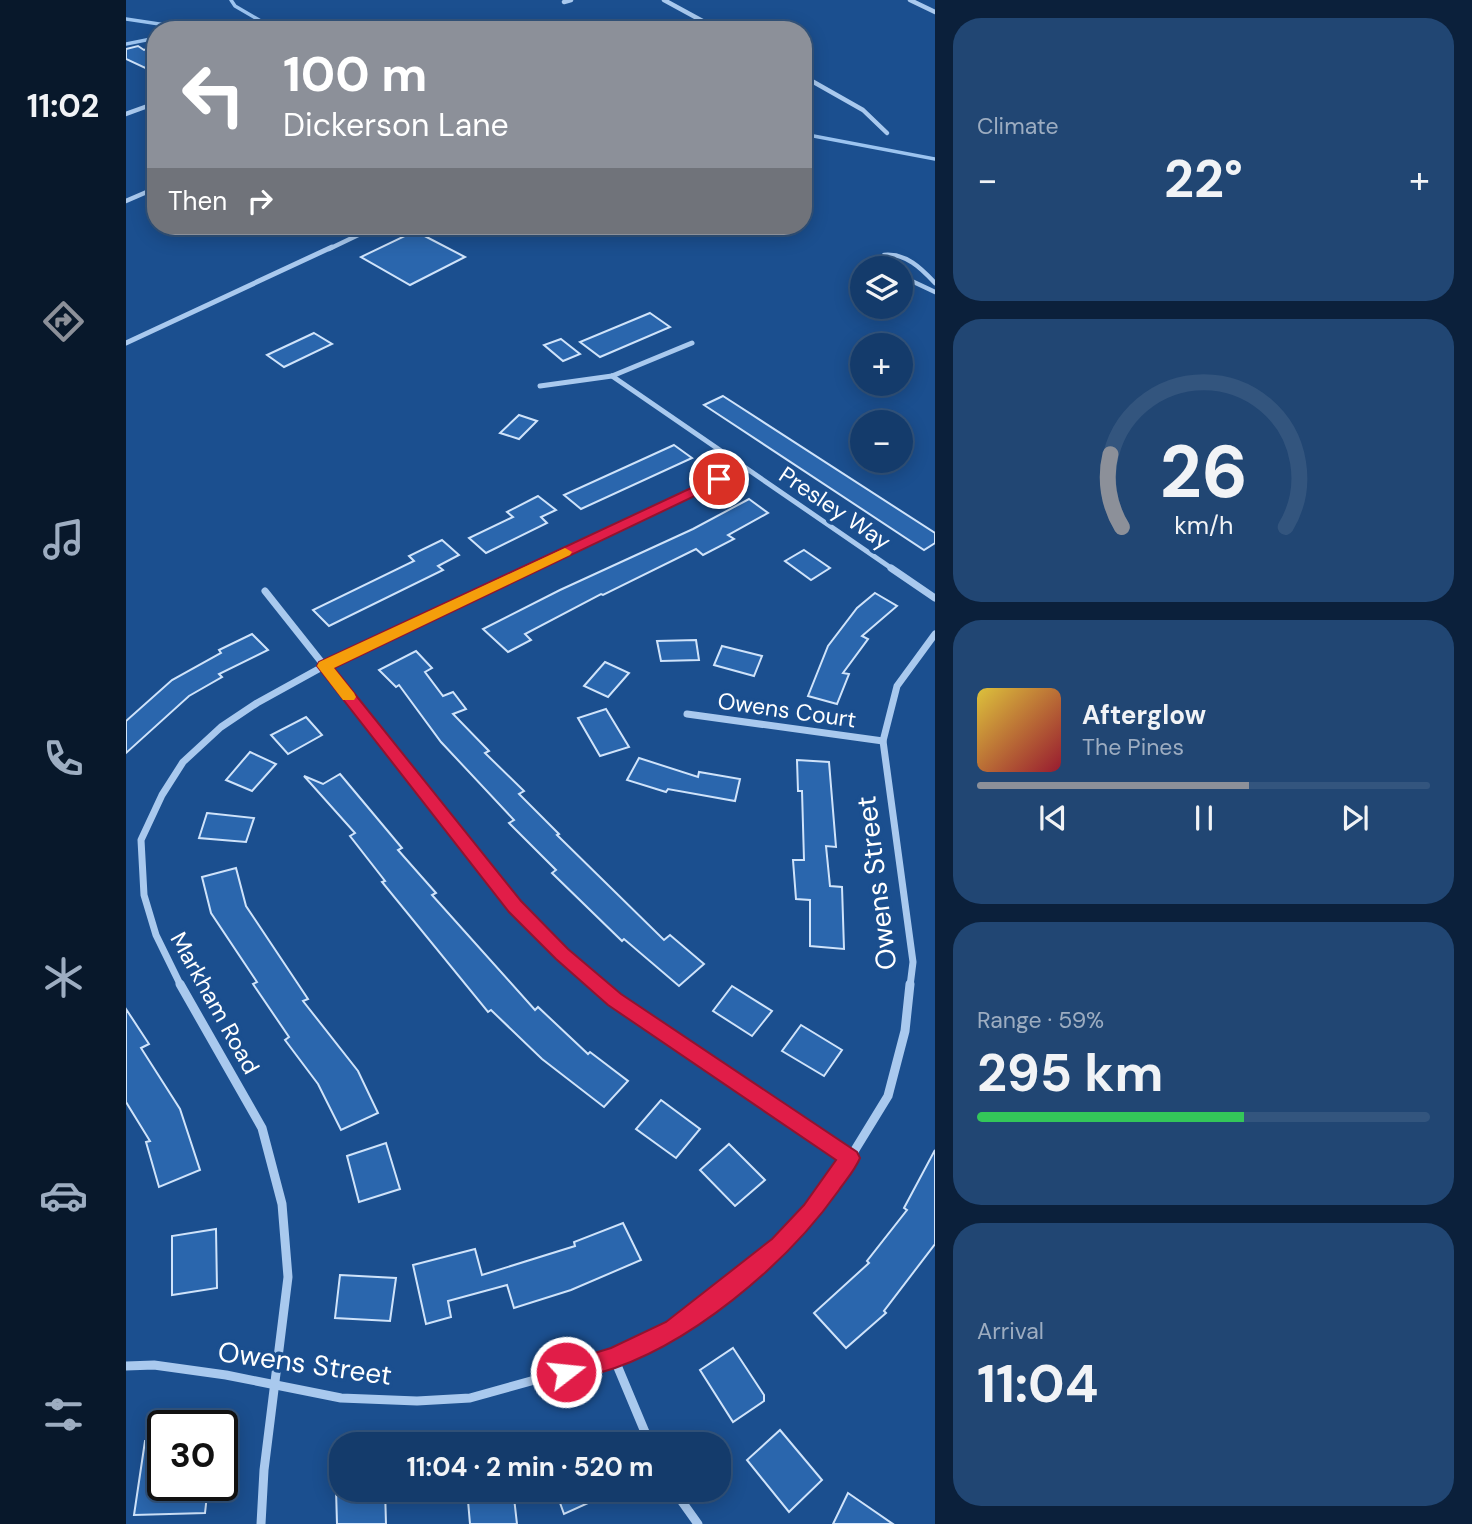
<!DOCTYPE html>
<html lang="en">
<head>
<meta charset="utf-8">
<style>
  :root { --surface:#143b6b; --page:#214673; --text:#f1f3f6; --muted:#9dadc1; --line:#33557e; --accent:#8c9099 }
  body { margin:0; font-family:"DM Sans",sans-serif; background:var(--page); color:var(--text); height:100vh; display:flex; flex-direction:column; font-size:26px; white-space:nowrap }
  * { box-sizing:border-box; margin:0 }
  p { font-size:23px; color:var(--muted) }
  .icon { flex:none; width:38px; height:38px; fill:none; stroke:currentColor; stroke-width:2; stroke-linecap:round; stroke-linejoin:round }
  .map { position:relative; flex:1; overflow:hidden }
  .side { display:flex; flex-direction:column; gap:18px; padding:18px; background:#0b203b; width:537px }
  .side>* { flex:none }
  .guide { position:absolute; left:21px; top:21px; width:665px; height:214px; border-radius:28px; box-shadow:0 4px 18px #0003,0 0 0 2px var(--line); background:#8c9099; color:#fff; overflow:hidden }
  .tools { position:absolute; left:724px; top:256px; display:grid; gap:14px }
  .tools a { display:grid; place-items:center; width:63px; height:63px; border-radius:50%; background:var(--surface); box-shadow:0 4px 18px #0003,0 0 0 2px var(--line); font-size:35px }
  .speed { position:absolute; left:21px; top:1410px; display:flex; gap:14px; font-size:35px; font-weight:700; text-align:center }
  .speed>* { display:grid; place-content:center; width:91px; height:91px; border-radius:50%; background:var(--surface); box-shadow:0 4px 18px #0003,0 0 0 2px var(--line); line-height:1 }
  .speed .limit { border:4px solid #111; border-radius:10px; background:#fff; color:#111 }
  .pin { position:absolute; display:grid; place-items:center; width:60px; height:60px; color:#fff; margin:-30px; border:4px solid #fff; border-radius:50%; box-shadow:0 2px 7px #0007 }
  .me { position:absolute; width:77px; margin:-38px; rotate:74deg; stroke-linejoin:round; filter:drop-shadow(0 0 5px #0008) }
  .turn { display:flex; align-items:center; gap:24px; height:147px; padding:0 21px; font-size:32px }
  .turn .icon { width:91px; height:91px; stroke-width:2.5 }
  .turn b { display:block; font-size:49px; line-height:60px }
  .then { display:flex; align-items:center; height:66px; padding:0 21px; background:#0003; gap:14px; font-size:26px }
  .big { font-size:52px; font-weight:700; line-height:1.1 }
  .side .tile { flex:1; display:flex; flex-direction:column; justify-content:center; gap:10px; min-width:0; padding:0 24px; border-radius:28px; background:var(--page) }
  .side .dial { align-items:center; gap:0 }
  .dial svg { height:182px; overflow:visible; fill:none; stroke:var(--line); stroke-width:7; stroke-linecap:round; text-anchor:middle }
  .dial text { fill:var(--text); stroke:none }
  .song { display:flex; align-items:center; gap:21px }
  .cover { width:84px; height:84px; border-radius:10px; background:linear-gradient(135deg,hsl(50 70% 55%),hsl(350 70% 35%)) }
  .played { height:7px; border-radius:4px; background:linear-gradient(90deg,var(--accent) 60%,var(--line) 60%) }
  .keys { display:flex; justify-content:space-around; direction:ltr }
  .heat { display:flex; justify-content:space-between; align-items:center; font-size:38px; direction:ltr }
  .charge { height:10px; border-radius:5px; background:linear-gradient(90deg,#34c759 59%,var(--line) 0) }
  .trip { position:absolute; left:203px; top:1432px; width:402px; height:70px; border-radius:28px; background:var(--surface); box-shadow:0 4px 18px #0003,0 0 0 2px var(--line); font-weight:700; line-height:70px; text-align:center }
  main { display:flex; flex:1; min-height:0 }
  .tab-bar { display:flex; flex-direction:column; width:126px; justify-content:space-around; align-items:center; background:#08182b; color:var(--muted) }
  .tab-bar .icon { width:49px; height:49px }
  .tab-bar .selected { color:var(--accent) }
  .tab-bar b { font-size:32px; color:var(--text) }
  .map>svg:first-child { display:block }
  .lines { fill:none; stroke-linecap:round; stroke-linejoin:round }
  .stream { stroke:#9cc4f0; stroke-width:3.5 }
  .building { fill:#2a66ad; stroke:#cfe3fa; stroke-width:2 }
  .service { stroke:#a9c9ee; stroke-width:4.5 }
  .minor-far3 { stroke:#a9c9ee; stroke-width:4.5 }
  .minor-far2 { stroke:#a9c9ee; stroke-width:5 }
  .minor-far1 { stroke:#a9c9ee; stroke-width:7 }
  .minor { stroke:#a9c9ee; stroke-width:9 }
  .route { fill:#e11d48; stroke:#92132f; stroke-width:2 }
  .slow { fill:#f59e0b }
  .labels { text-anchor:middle; stroke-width:7; stroke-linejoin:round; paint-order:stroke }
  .street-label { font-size:23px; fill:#fff; stroke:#1b4f8f }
  .near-street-label { font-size:28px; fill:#fff; stroke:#1b4f8f }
</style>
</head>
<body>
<main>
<nav class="tab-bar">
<b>11:02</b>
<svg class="icon selected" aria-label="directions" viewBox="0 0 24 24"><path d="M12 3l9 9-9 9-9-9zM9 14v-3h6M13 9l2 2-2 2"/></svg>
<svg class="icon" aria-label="music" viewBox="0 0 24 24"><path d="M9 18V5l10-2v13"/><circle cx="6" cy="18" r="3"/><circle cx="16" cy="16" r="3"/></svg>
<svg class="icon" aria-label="phone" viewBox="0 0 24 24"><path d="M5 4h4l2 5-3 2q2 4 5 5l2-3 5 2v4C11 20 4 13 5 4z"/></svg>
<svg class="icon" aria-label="climate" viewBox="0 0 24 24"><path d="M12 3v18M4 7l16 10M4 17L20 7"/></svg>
<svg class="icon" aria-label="car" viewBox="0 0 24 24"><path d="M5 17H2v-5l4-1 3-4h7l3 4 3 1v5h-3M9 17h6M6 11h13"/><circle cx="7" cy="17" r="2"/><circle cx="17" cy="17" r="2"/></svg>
<svg class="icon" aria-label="filters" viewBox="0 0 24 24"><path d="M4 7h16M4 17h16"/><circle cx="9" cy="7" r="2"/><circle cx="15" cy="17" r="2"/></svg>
</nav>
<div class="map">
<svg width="809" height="1524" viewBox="0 0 809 1524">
  <rect width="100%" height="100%" fill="#1b4f8f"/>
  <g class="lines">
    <g class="stream">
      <path d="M105,0l4,6 41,24"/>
      <path d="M0,19l73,11"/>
      <path d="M0,44l30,-6"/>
      <path d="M677,134l132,25"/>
    </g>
  </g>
  <g class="building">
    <path d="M12,46l6,4 12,-4v27l-30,-14v-10z"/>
    <path d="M289,231l50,26 -55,28 -49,-28z"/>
    <path d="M524,313l20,14 -70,30 -20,-15z"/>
    <path d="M188,333l18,11 -48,23 -17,-12z"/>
    <path d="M435,339l19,15 -17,7 -19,-16z"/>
    <path d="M597,396l212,137v10l-11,7 -220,-145z"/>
    <path d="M393,415l18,6 -18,18 -19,-6z"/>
    <path d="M548,445l18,13 -111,51 -17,-14z"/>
    <path d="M412,496l18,14 -15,7 6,6 -61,30 -17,-15 44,-21 -6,-5z"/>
    <path d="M623,499l19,14 -40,22 6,4 -31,16 -7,-6 -93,46 -2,-1 -76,40 6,6 -23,12 -25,-23 77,-39 133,-61z"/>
    <path d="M316,540l17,15 -21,11 5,4 -114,56 -16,-16 101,-49 -5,-5z"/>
    <path d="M678,550l26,18 -19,12 -26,-19z"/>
    <path d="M749,593l22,13 -35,30 6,3 -25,34 6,1 -12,30 -29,-8 20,-50 29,-38z"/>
    <path d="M126,634l16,16 -49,24 3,3 -33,19 -63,57v-32l46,-41 49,-27 -2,-3z"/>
    <path d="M570,640l3,20 -38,1 -4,-20z"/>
    <path d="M596,646l40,10 -8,20 -40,-11z"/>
    <path d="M290,651l16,17 -7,4 18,24 10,-4 13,17 -13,5 36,37 -4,2 39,38 -5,3 40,40 -2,1 107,105 6,-5 34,29 -25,22 -55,-47 -2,2 -70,-68 4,-3 -47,-47 5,-3 -73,-78 -42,-57 -3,2 -17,-17z"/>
    <path d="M479,662l24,11 -21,24 -24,-11z"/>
    <path d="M480,709l23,38 -29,9 -22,-38z"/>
    <path d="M180,717l16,18 -34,19 -17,-19z"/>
    <path d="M124,752l26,12 -24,27 -26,-11z"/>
    <path d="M513,758l59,19 1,-5 41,7 -5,22 -67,-12 -2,3 -39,-12z"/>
    <path d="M671,760l32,2 7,85 -10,-1 4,40 12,1 2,62 -34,-3v-46l-14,-1 -3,-39h11l-2,-69h-4z"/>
    <path d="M214,774l62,74 -4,2 38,43 -4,2 103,115 3,-3 50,47 2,-2 38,29 -24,26 -62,-48 -51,-49 -3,2 -106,-130 3,-1 -35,-45 5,-3 -51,-57 19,8z"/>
    <path d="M81,813l47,5 -8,24 -47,-4z"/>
    <path d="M110,868l10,38 62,93 -5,2 55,70 20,42 -37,17 -23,-46 -33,-44 4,-3 -36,-53 4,-2 -46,-69 -9,-36z"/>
    <path d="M606,986l40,25 -20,25 -39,-25z"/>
    <path d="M0,1009l23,35 -8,4 39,61 20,61 -41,17 -13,-45 4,-1 -24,-39z"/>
    <path d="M675,1025l41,25 -18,26 -42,-25z"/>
    <path d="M535,1100l39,29 -24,29 -40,-29z"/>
    <path d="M260,1143l14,46 -41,13 -12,-46z"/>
    <path d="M603,1144l36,36 -30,26 -35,-36z"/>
    <path d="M809,1150v94l-51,67 2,2 -40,35 -32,-35 55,-50 -2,-2 40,-51 -3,-2z"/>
    <path d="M497,1223l18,37 -70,30 -57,18 -7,-23 -59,16 3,16 -25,7 -13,-59 62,-16 7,26 93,-29 -1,-4z"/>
    <path d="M90,1229l1,59 -45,7v-59z"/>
    <path d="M214,1275l56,3 -6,43 -55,-3z"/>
    <path d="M607,1348l31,47v6l-31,21 -33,-52z"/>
    <path d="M654,1430l42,50 -33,32 -42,-52z"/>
    <path d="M19,1441h18v45h45l-3,27 -71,2z"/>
    <path d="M210,1489h49l1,35h-49z"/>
    <path d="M341,1489h46l4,35h-47z"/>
    <path d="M429,1489h64l-55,25z"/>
    <path d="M722,1493l45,31h-60z"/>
  </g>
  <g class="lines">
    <g class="service">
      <path d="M759,268l-5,-9 4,-4c22,-2 37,13 51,28"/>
      <path d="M775,276l34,16"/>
    </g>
    <g class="minor-far3">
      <path d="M538,0l55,30"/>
      <path d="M784,0l25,12"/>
      <path d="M438,2l7,-2"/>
      <path d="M677,76l60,34 24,23"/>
      <path d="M0,114l30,-11"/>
      <path d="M0,201l30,-13"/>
      <path d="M203,249l48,-23"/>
    </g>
    <g class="minor-far2">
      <path d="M0,343l206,-96"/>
      <path d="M486,376l282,194"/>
      <path d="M414,386l72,-10 80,-33"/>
      <path d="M403,570l215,-102"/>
    </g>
    <g class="minor-far1">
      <path d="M765,568l44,30"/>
      <path d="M139,591l250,315 47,48 37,32"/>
      <path d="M561,714l196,27"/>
      <path d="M55,986l-25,-51 -12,-40 -3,-55 21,-45 21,-33 38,-35 36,-24 67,-37 208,-98"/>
      <path d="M784,986l3,-24 -30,-221 14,-55 38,-52"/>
    </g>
    <g class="minor">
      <path d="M54,984l82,144 20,76 6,73 -24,193 -3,54"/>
      <path d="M471,984l18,15 235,159"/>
      <path d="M488,1358l36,86"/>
      <path d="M0,1366l28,-1 72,10 115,23 76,3 53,-3 144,-40 59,-29 107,-82 31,-35 39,-54 38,-62 17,-65 5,-47"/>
      <path d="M547,1489l25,35"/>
    </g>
  </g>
  <path class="route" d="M593,475l7,4 -2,3 -390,186 187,233 47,48 53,45 236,158 3,6c-5,12 -14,22 -21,32 -52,74 -151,158 -240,183 -13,4 -28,12 -41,6l-3,-7 3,-8 53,-16 55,-26 106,-83 32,-34 32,-45 -228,-155 -52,-46 -47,-47 -192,-246 2,-4z"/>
  <path class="slow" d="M439,548l7,4 -2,3 -236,113 20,25 2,4 -2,3h-11l-26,-34 2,-4z"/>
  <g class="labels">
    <g class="street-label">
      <text transform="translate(709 508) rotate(34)" y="8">Presley Way</text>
      <text transform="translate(661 710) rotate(8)" y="8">Owens Court</text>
      <text transform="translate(89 1003) rotate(61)" y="8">Markham Road</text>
    </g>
    <g class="near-street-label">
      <text transform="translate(750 883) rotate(-97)" y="10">Owens Street</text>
      <text transform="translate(179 1363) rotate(8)" y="10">Owens Street</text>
    </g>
  </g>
</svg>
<div class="tools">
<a><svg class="icon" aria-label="layers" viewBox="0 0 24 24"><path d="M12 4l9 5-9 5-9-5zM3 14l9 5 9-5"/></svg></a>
<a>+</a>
<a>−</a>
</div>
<div class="speed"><div class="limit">30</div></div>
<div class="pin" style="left:593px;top:479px;background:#d93025"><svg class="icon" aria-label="arrive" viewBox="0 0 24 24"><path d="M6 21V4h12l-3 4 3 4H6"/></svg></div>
<svg class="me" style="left:440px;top:1372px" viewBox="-20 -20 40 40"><circle r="17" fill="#e11d48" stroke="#fff" stroke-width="3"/><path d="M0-11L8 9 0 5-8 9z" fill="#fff"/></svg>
<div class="trip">11:04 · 2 min · 520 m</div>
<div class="guide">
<div class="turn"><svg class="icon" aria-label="left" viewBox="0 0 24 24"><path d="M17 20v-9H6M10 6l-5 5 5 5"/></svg><div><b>100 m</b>Dickerson Lane</div></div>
<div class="then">Then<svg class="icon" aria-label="right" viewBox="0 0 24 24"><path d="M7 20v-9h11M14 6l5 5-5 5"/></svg></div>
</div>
</div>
<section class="side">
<div class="tile"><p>Climate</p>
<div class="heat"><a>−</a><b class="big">22°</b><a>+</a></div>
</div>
<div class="tile dial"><svg viewBox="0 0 100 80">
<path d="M14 69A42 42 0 1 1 86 69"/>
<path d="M14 69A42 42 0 0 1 9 37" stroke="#8c9099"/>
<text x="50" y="56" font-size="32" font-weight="700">26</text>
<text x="50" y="72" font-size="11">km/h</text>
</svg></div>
<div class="tile">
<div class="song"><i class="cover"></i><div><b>Afterglow</b><p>The Pines</p></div></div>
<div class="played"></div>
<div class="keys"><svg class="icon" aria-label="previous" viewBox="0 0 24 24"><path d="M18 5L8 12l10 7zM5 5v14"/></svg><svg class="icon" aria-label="pause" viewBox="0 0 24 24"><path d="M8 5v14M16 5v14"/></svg><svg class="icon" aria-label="next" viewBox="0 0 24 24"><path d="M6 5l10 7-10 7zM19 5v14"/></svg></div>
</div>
<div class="tile"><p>Range · 59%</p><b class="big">295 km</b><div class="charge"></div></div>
<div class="tile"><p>Arrival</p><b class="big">11:04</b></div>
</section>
</main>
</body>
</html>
